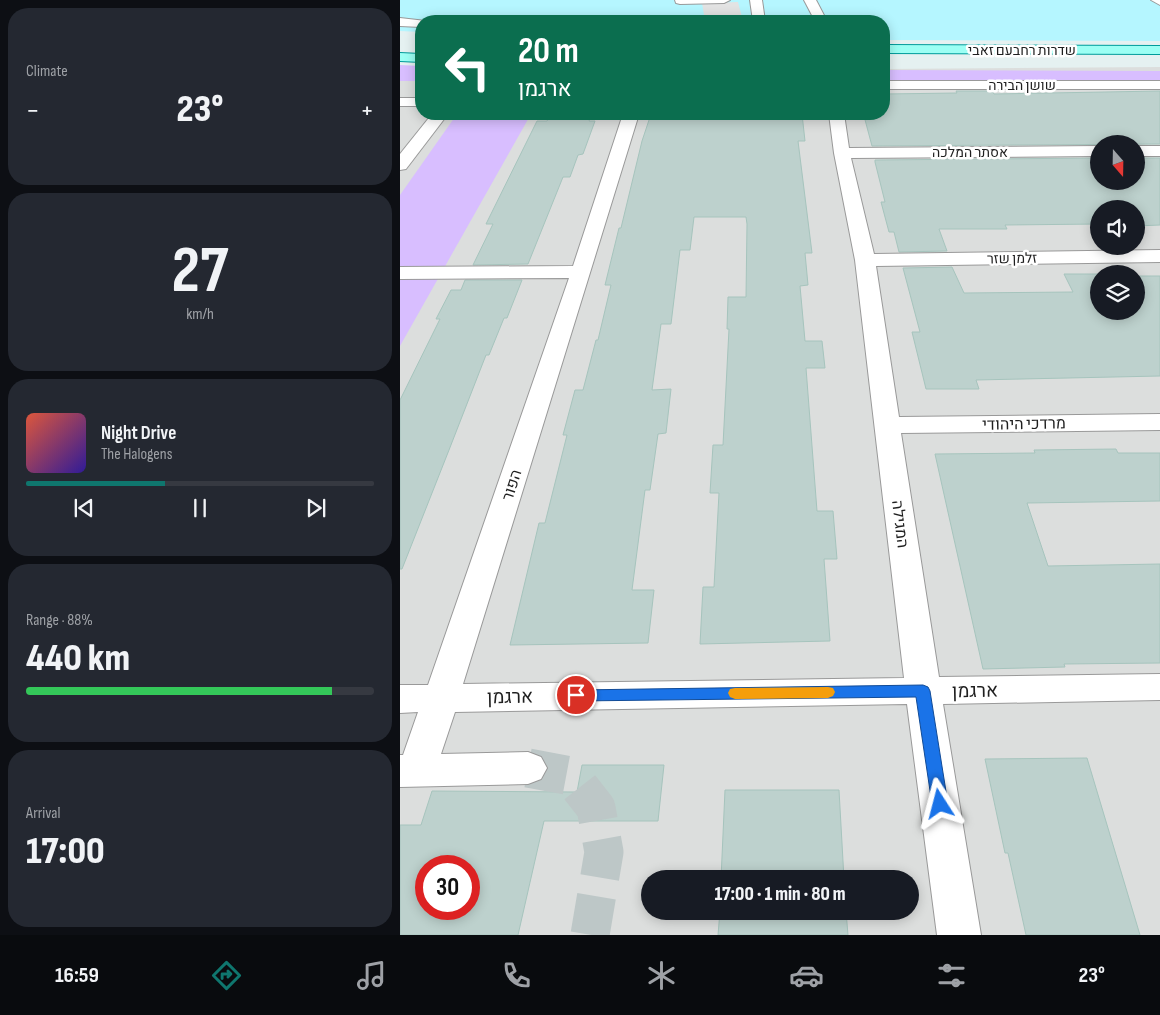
<!DOCTYPE html>
<html lang="en">
<head>
<meta charset="utf-8">
<style>
  :root { --surface:#171b24; --page:#242831; --text:#f1f3f6; --muted:#9ea1a6; --line:#363941; --accent:#0f766e }
  body { margin:0; font-family:"Sofia Sans Condensed",Heebo,sans-serif; background:var(--page); color:var(--text); height:100vh; display:flex; flex-direction:column; font-size:19px; white-space:nowrap }
  * { box-sizing:border-box; margin:0 }
  p { font-size:16px; color:var(--muted) }
  .icon { flex:none; width:28px; height:28px; fill:none; stroke:currentColor; stroke-width:2; stroke-linecap:round; stroke-linejoin:round }
  .map { position:relative; flex:1; overflow:hidden }
  .panel { display:flex; flex-direction:column; gap:8px; padding:8px; background:#0d0f14; width:400px }
  .panel>* { flex:none }
  .guide { position:absolute; left:15px; top:15px; width:475px; height:105px; border-radius:20px; box-shadow:0 2px 12px #0003; background:#0b6e4f; color:#fff; overflow:hidden }
  .needle { width:32px; rotate:160deg }
  .tools { position:absolute; left:690px; top:135px; display:grid; gap:10px }
  .tools a { display:grid; place-items:center; width:55px; height:55px; border-radius:50%; background:var(--surface); box-shadow:0 2px 12px #0003; font-size:25px }
  .speed { position:absolute; left:15px; top:855px; display:flex; gap:10px; font-size:25px; font-weight:700; text-align:center }
  .speed>* { display:grid; place-content:center; width:65px; height:65px; border-radius:50%; background:var(--surface); box-shadow:0 2px 12px #0003; line-height:1 }
  .speed .limit { border:8px solid #d22; background:#fff; color:#111 }
  .pin { position:absolute; display:grid; place-items:center; width:42px; height:42px; color:#fff; margin:-21px; border:2px solid #fff; border-radius:50%; box-shadow:0 1px 5px #0007 }
  .me { position:absolute; width:55px; margin:-28px; rotate:351deg; stroke-linejoin:round; filter:drop-shadow(0 0 4px #0008) }
  .turn { display:flex; align-items:center; gap:18px; height:105px; padding:0 20px; font-size:22px }
  .turn .icon { width:65px; height:65px; stroke-width:2.5 }
  .turn b { display:block; font-size:35px; line-height:42px }
  .big { font-size:38px; font-weight:800; line-height:1.1 }
  .panel .widget { flex:1; display:flex; flex-direction:column; justify-content:center; gap:8px; min-width:0; padding:0 18px; border-radius:20px; background:var(--page) }
  .panel .dial { align-items:center; gap:0 }
  .dial b { font-size:65px; line-height:1 }
  .song { display:flex; align-items:center; gap:15px }
  .cover { width:60px; height:60px; border-radius:8px; background:linear-gradient(135deg,hsl(10 70% 55%),hsl(250 70% 35%)) }
  .played { height:5px; border-radius:2px; background:linear-gradient(90deg,var(--accent) 40%,var(--line) 40%) }
  .keys { display:flex; justify-content:space-around; direction:ltr }
  .heat { display:flex; justify-content:space-between; align-items:center; font-size:28px; direction:ltr }
  .charge { height:8px; border-radius:4px; background:linear-gradient(90deg,#34c759 88%,var(--line) 0) }
  .trip { position:absolute; left:241px; top:870px; width:278px; height:50px; border-radius:25px; background:var(--surface); box-shadow:0 2px 12px #0003; font-weight:800; line-height:50px; text-align:center }
  .tabs { display:flex; height:80px; justify-content:space-around; align-items:center; background:#090b0e; color:var(--muted) }
  .tabs .icon { width:35px; height:35px }
  .tabs .selected { color:var(--accent) }
  .tabs b { font-size:22px; color:var(--text) }
  main { display:flex; flex:1; min-height:0 }
  .map>svg:first-child { display:block }
  .residential { fill:#dcdedd; fill-rule:evenodd }
  .sand { fill:#b5f6ff }
  .park { fill:#d8beff }
  .parking { fill:#e3e3e3 }
  .building { fill:#bdd1cd; stroke:#a6c4bd; fill-rule:evenodd }
  .lines { fill:none; stroke-linecap:round; stroke-linejoin:round }
  .minor-tunnel { stroke:#bdc7c7; stroke-width:39; stroke-dasharray:39 19; stroke-linecap:butt }
  .minor-casing { stroke:#999; stroke-width:2 }
  .major-casing { stroke:#009b9a; stroke-width:2 }
  .minor { fill:#fff; fill-rule:evenodd }
  .major { fill:#9cfff4; fill-rule:evenodd }
  .route { fill:#1a73e8; stroke:#114b97 }
  .slow { fill:#f59e0b }
  .labels { text-anchor:middle; stroke-width:5; stroke-linejoin:round; paint-order:stroke }
  .far-street-label { font-size:14px; fill:#1f1f1f; stroke:#fff }
  .street-label { font-size:16px; fill:#1f1f1f; stroke:#fff }
  .near-street-label { font-size:19px; fill:#1f1f1f; stroke:#fff }
</style>
</head>
<body>
<main>
<section class="panel">
<div class="widget"><p>Climate</p>
<div class="heat"><a>−</a><b class="big">23°</b><a>+</a></div>
</div>
<div class="widget dial"><b>27</b><p>km/h</p></div>
<div class="widget">
<div class="song"><i class="cover"></i><div><b>Night Drive</b><p>The Halogens</p></div></div>
<div class="played"></div>
<div class="keys"><svg class="icon" aria-label="previous" viewBox="0 0 24 24"><path d="M18 5L8 12l10 7zM5 5v14"/></svg><svg class="icon" aria-label="pause" viewBox="0 0 24 24"><path d="M8 5v14M16 5v14"/></svg><svg class="icon" aria-label="next" viewBox="0 0 24 24"><path d="M6 5l10 7-10 7zM19 5v14"/></svg></div>
</div>
<div class="widget"><p>Range · 88%</p><b class="big">440 km</b><div class="charge"></div></div>
<div class="widget"><p>Arrival</p><b class="big">17:00</b></div>
</section>
<div class="map">
<svg width="760" height="935" viewBox="0 0 760 935">
  <rect width="100%" height="100%" fill="#e5f1f1"/>
  <path class="residential" d="M760,67v868h-760v-863h21v42h463v-45zM699,144h37v37h-37zM699,209h37v37h-37zM699,274h37v37h-37zM26,866h43v43h-43zM250,879h260v32h-260z"/>
  <path class="sand" d="M0,0h760v41l-276,-1v-19h-463v11l-21,-1z"/>
  <g class="park">
    <path d="M0,65l21,1v15h-21z"/>
    <path d="M484,70l276,1v11h-276z"/>
    <path d="M57,114h74l-131,232v-151z"/>
  </g>
  <path class="parking" d="M338,2l5,19h-38l-3,-18z"/>
  <g class="building">
    <path d="M556,91h36l2,3 166,-3v53l-288,2 -8,-30 20,-1v-21l73,-1z"/>
    <path d="M151,114h41l-3,7h6l-12,33 -5,1 -8,22h-7l-35,87 -55,1 20,-41h-7l51,-103h10z"/>
    <path d="M251,114h151l3,27h-7l14,112h-7l3,32 -8,1 5,55h17l3,27h-19l11,143h16l4,48h-13l6,82 -130,3 3,-57h11l5,-94h-9l3,-48h10l6,-116h-2l1,-32h18l1,-73 -1,-7h-52l-4,33h-10l-9,74h-10l-9,66 19,-1 -5,44 -8,1 -8,56h-5l-13,100h22l-6,53 -138,2 29,-122h6l22,-88h-4l12,-45h8l13,-50h2l13,-55h-6l14,-57h2l21,-87z"/>
    <path d="M699,158v23h37v-23h24v67l-24,1v-17h-37v15l-94,1 2,4h-68l8,22 -48,1 -5,-20h-5l-8,-30h4l-10,-40v-2z"/>
    <path d="M552,267l12,26 109,-1 -9,-18h35v37h37v-35h24v100l-184,4 3,9h-53l-14,-57h8l-17,-64z"/>
    <path d="M65,280h57l-15,38h-3l-15,37h-3l-37,95 -47,119h-2v-169l40,-81h-4l15,-29h10z"/>
    <path d="M716,449l2,4h42v48l-133,2 21,63 112,-2v99l-96,1 1,3 -82,2 -48,-215 100,-1 -1,-3z"/>
    <path d="M687,758l53,177h-114l-18,-82h-3l-20,-94z"/>
    <path d="M182,765h82l-6,56h-114l-26,114h-118v-110h21l11,-34 145,1zM26,866h43v43h-43z"/>
    <path d="M325,790h114l5,89h-123z"/>
    <path d="M320,911h126l2,24h-130z"/>
  </g>
  <g class="lines">
    <path class="minor-tunnel" d="M128,768l43,8 25,32 8,44 -14,83"/>
    <g class="minor-casing">
      <g id="minor">
        <path d="M275,0h55l-6,3 -44,1 -4,-1z"/>
        <path d="M350,0h12l3,21h-12z"/>
        <path d="M404,0h12l11,21h-12z"/>
        <path d="M751,0h9v5z"/>
        <path d="M0,18l26,3h-5v6l-21,-1z"/>
        <rect x="484" y="81" width="276" height="8"/>
        <rect x="0" y="98" width="21" height="8"/>
        <path d="M32,114h16l-42,55 -6,1v-16z"/>
        <path d="M223,114h16l-176,570 441,-6 -49,-418 -21,-107 -5,-39h15l5,34 250,-2v10l-248,2 23,96 286,-4v12l-284,4 23,151 261,-3v16l-259,3 38,244 221,-3v26l-217,4 38,231h-44l-30,-231 -452,8 -14,42 87,-2 13,5 6,11 -6,11 -13,5 -128,3v-32h3l15,-43 -18,1v-28h28l141,-407 -169,1v-12l173,-1z"/>
        <rect x="736" y="146" width="24" height="10"/>
      </g>
    </g>
    <g class="major-casing">
      <g id="major">
        <path d="M484,45l276,1v8l-276,-1z"/>
        <path d="M0,53l21,1v8l-21,-1z"/>
      </g>
    </g>
    <use href="#minor" class="minor"/>
    <use href="#major" class="major"/>
  </g>
  <path class="route" d="M523,685l5,2 2,4 18,113 -2,4 -6,2 -6,-2 -2,-4 -16,-107 -340,4 -5,-2 -3,-4 3,-4 5,-1z"/>
  <path class="slow" d="M428,687l5,1 2,4 -2,4 -5,2 -93,1 -5,-2 -2,-4 2,-4 5,-1z"/>
  <g class="labels">
    <g class="far-street-label">
      <text x="622" y="55">שדרות רחבעם זאבי</text>
      <text x="622" y="90">שושן הבירה</text>
      <text x="570" y="157">אסתר המלכה</text>
      <text transform="translate(612 258) rotate(-1)" y="5">זלמן שזר</text>
    </g>
    <g class="street-label">
      <text transform="translate(624 423) rotate(-1)" y="6">מרדכי היהודי</text>
      <text transform="translate(111 485) rotate(-72)" y="6">הפור</text>
      <text transform="translate(501 524) rotate(83)" y="6">המגילה</text>
    </g>
    <g class="near-street-label">
      <text transform="translate(575 690) rotate(-1)" y="7">ארגמן</text>
      <text transform="translate(110 696) rotate(-1)" y="7">ארגמן</text>
    </g>
  </g>
</svg>
<div class="tools">
<a><svg class="needle" viewBox="-14 -14 28 28"><path d="M0-13l5 13h-10z" fill="#e53935"/><path d="M0 13l5-13h-10z" fill="#9ea1a6"/></svg></a>
<a><svg class="icon" aria-label="sound" viewBox="0 0 24 24"><path d="M4 9h4l5-4v14l-5-4H4zM17 9q2 3 0 6"/></svg></a>
<a><svg class="icon" aria-label="layers" viewBox="0 0 24 24"><path d="M12 4l9 5-9 5-9-5zM3 14l9 5 9-5"/></svg></a>
</div>
<div class="speed"><div class="limit">30</div></div>
<div class="pin" style="left:176px;top:695px;background:#d93025"><svg class="icon" aria-label="arrive" viewBox="0 0 24 24"><path d="M6 21V4h12l-3 4 3 4H6"/></svg></div>
<svg class="me" style="left:540px;top:804px" viewBox="-20 -20 40 40"><path d="M0-17L14 15 0 8-14 15z" fill="#1a73e8" stroke="#fff" stroke-width="4"/></svg>
<div class="trip">17:00 · 1 min · 80 m</div>
<div class="guide">
<div class="turn"><svg class="icon" aria-label="left" viewBox="0 0 24 24"><path d="M17 20v-9H6M10 6l-5 5 5 5"/></svg><div><b>20 m</b>ארגמן</div></div>
</div>
</div>
</main>
<nav class="tabs">
<b>16:59</b>
<svg class="icon selected" aria-label="directions" viewBox="0 0 24 24"><path d="M12 3l9 9-9 9-9-9zM9 14v-3h6M13 9l2 2-2 2"/></svg>
<svg class="icon" aria-label="music" viewBox="0 0 24 24"><path d="M9 18V5l10-2v13"/><circle cx="6" cy="18" r="3"/><circle cx="16" cy="16" r="3"/></svg>
<svg class="icon" aria-label="phone" viewBox="0 0 24 24"><path d="M5 4h4l2 5-3 2q2 4 5 5l2-3 5 2v4C11 20 4 13 5 4z"/></svg>
<svg class="icon" aria-label="climate" viewBox="0 0 24 24"><path d="M12 3v18M4 7l16 10M4 17L20 7"/></svg>
<svg class="icon" aria-label="car" viewBox="0 0 24 24"><path d="M5 17H2v-5l4-1 3-4h7l3 4 3 1v5h-3M9 17h6M6 11h13"/><circle cx="7" cy="17" r="2"/><circle cx="17" cy="17" r="2"/></svg>
<svg class="icon" aria-label="filters" viewBox="0 0 24 24"><path d="M4 7h16M4 17h16"/><circle cx="9" cy="7" r="2"/><circle cx="15" cy="17" r="2"/></svg>
<b>23°</b>
</nav>
</body>
</html>
